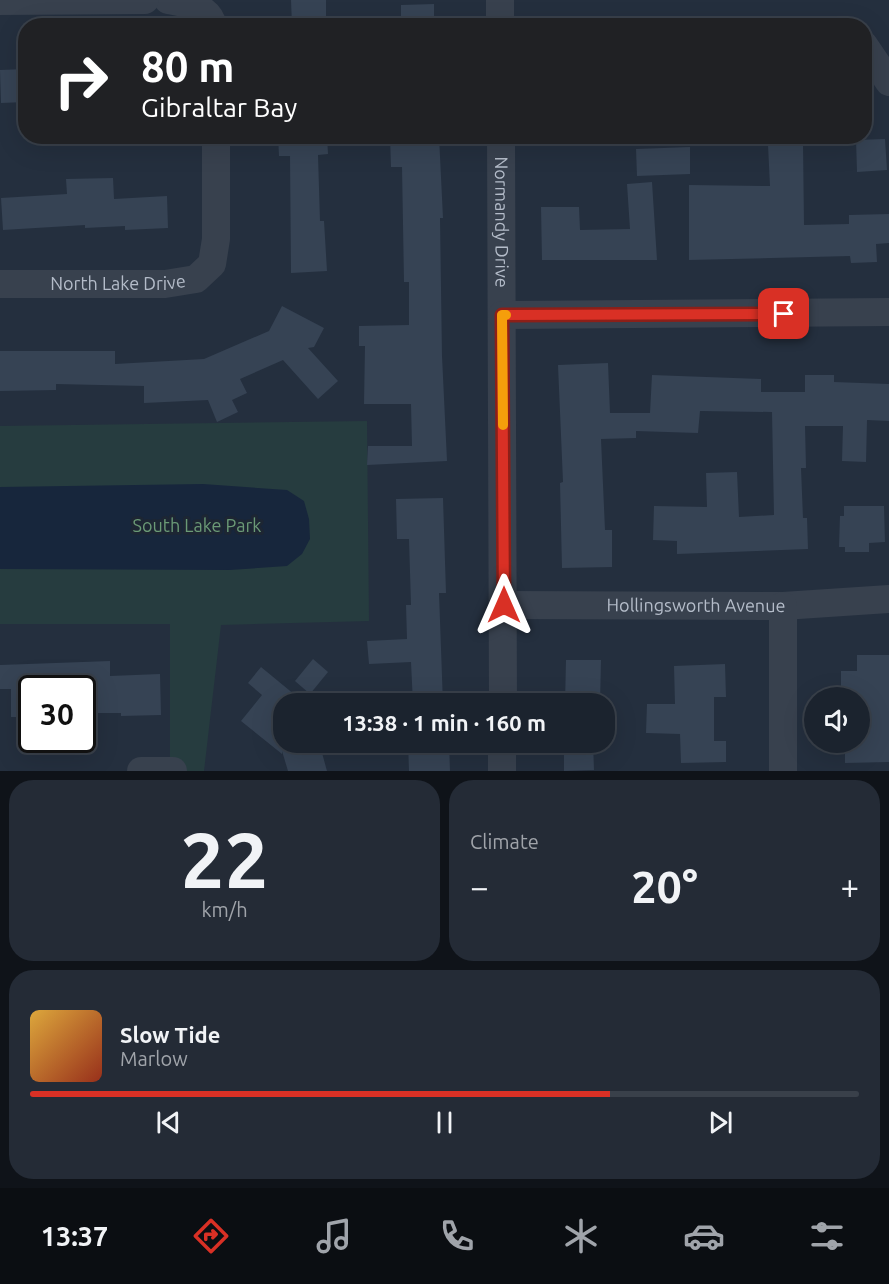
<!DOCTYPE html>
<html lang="en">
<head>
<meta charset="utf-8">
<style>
  :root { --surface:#1b232e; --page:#242b36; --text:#f1f3f6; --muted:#a0a4aa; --line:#39404a; --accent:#d93025 }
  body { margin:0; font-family:Ubuntu,sans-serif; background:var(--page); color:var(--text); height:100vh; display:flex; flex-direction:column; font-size:22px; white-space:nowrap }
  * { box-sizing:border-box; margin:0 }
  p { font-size:20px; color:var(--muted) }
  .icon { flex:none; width:33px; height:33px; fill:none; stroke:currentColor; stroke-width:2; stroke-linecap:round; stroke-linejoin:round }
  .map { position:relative; height:771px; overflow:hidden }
  .details { display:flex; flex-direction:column; gap:9px; padding:9px; background:#0f1319; flex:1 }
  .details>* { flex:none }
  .guide { position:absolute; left:18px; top:18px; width:854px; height:126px; border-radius:24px; box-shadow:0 6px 24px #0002,0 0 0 2px var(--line); background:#202124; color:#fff; overflow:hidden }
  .controls { position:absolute; left:804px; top:687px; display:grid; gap:12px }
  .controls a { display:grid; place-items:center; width:66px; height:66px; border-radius:50%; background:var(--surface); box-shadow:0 6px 24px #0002,0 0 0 2px var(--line); font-size:30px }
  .speed { position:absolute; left:18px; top:675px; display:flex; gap:12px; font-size:30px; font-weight:700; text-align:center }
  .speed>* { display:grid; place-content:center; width:78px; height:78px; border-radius:50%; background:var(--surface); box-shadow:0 6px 24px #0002,0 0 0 2px var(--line); line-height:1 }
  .speed .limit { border:3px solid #111; border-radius:9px; background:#fff; color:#111 }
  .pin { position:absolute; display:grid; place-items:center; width:51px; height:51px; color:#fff; margin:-26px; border-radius:12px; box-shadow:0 3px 9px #0006 }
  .me { position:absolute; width:66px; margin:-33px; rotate:0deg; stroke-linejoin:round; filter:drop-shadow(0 0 4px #0008) }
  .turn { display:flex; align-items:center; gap:21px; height:126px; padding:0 24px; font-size:27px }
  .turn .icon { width:78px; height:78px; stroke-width:2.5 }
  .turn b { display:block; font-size:42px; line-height:51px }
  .big { font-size:45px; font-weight:700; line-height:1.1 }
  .details .widget { flex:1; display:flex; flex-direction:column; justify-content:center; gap:9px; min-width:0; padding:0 21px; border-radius:24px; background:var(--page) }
  .details .dial { align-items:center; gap:0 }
  .dial b { font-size:78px; line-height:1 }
  .song { display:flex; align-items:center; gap:18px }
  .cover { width:72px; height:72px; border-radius:9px; background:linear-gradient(135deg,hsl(40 70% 55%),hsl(10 70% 35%)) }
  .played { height:6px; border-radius:3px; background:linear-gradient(90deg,var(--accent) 70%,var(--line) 70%) }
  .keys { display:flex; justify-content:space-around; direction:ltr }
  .heat { display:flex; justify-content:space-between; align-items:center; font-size:33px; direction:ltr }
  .details .tiles { flex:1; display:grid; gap:9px; grid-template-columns:1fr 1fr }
  .widget:last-child { grid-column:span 2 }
  .trip { position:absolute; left:273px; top:693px; width:342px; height:60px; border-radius:24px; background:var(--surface); box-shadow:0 6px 24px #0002,0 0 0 2px var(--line); font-weight:700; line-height:60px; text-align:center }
  .menu { display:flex; height:96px; justify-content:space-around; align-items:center; background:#0b0e12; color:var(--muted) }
  .menu .icon { width:42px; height:42px }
  .menu .active { color:var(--accent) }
  .menu b { font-size:27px; color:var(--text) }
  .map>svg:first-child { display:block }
  .green { fill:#263c3f }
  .water { fill:#17263c }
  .building { fill:#364354 }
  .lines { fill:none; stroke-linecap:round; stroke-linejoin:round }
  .minor { stroke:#38414e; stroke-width:28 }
  .route-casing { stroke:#8d1f18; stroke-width:15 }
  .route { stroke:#d93025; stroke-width:10 }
  .slow { stroke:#f59e0b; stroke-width:10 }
  .labels { text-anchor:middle; stroke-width:6; stroke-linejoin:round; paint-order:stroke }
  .street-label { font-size:18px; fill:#b4bcc9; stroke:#1d2633 }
  .park-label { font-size:18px; fill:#6b9a76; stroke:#1d2633 }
</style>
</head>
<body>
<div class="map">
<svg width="889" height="771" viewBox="0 0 889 771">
  <rect width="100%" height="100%" fill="#242f3e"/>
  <path class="green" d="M367,421l2,200 -148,4 -17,146h-34v-147h-170v-198z"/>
  <path class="water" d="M203,484l84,6 17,11 5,18 1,20 -8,15 -15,12 -57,4 -230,-1v-82z"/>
  <g class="building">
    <path d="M291,0h35v26h-34z"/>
    <path d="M434,4v22h-33v-21z"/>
    <path d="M26,69v33l-25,1 -1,-33z"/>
    <path d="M278,136h49l1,18 -10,1 2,66h4l3,50 -36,2 -1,-117h-11z"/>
    <path d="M390,136h49l4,82h-3l2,138 5,105 -80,4 1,-19h44l-1,-42h-47l1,-58h-6v-20l50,-1v-43h-5l-2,-115h-11z"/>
    <path d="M885,139l2,31 -30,2 -1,-32z"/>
    <path d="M803,143l1,82 45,-1v-9l40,-1v29l-13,1 1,18 -26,1 -1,-7 -161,4v-75l81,1 -2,-41z"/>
    <path d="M690,147v27l-53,2 -1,-27z"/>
    <path d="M113,178l1,21 53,-3 1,32 -43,2v-4l-40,2v-3l-82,5 -2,-32 66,-4 -1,-15z"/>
    <path d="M652,182l5,78h-115l-1,-53h38l1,23 50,-1 -3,-45z"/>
    <path d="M282,306l42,22 -10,19 -6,1 30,33 -20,18 -35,-39 -43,19 7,14 -15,7 6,12 -21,10 -9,-22 -64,3v-17l-88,-2v6l-56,1v-40h115v13l89,-5 65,-28z"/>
    <path d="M608,363l2,50h40l2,-38 109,4v13h44v-17h29v7l55,2v37l-22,-1 -1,42 -24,-1 1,-35h-38l1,42h-5l2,50h4l1,31 -131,5v-13l-24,-1 1,-34 53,1 -1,-34 31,-1 2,45 35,-2 -2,-103 -72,-1 -2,22 -62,-2v7l-35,1 4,91h7v37l-50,1 -2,-85 3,-1 -5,-117z"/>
    <path d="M443,498l3,95h-7l4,111h-30l-2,-42 -42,2 -2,-23 40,-2 -1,-34h5l-2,-66h-12l-1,-40z"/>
    <path d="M844,506h40l1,36 -16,1v9h-24v-5h-6l1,-31h4z"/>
    <path d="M857,655h32v107l-44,1v-21h15v-44h-19v-27h16z"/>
    <path d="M313,659l15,13 -18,22 -15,-13z"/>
    <path d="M566,660h35l-1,44h-35z"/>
    <path d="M110,661v15l50,-2 1,41 -40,1v-3h-39v-25h-50v29h-21v-28h-11v-24z"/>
    <path d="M725,664l1,33h-12v44h12v21l-45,1 -1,-29 -34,-1 1,-29h28l-1,-38z"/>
    <path d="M261,667l45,37h-22l-2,38h37l8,29h-39l-6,-20v3l-41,-33 21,-26 -14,-12z"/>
    <path d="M408,742h41l1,29h-41z"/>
    <path d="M564,742h29l1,28 -30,1z"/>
  </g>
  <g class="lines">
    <g class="minor">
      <path d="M168,0c17,3 41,6 45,26"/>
      <path d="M500,0v26"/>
      <path d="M0,1l145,-1"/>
      <path d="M864,45l25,37"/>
      <path id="s1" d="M501,136l2,568"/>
      <path id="s2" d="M0,284h165l31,-5 16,-15 4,-25v-103"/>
      <path d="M502,315l387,-3"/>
      <path id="s3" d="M504,605l279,1 106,-7"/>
      <path d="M141,771h32"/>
      <path d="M502,771v-29"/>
      <path d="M783,771v-165"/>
    </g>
  </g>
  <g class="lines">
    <g class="route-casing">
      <path id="route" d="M504,605l-2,-290 282,-1"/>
    </g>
    <use href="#route" class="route"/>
    <path class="slow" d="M503,425l-1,-110h4"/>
  </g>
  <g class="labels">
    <g class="street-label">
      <text dy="6" stroke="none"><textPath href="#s1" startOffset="86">Normandy Drive</textPath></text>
      <text dy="6" stroke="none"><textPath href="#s2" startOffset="118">North Lake Drive</textPath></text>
      <text dy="6" stroke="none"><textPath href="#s3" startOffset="192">Hollingsworth Avenue</textPath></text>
    </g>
    <g class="park-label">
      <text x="197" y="532">South Lake Park</text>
    </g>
  </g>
</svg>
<div class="controls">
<a><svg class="icon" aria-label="sound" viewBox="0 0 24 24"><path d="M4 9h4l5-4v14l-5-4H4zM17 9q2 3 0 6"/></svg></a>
</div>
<div class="speed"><div class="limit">30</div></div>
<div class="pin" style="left:784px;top:314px;background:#d93025"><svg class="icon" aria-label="arrive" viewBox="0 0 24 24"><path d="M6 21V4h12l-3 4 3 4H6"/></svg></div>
<svg class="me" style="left:504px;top:605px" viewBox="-20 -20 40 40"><path d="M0-17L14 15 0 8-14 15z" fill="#d93025" stroke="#fff" stroke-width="4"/></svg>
<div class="trip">13:38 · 1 min · 160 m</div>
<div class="guide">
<div class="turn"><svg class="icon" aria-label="right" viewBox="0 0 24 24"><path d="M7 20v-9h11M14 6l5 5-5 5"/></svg><div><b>80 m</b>Gibraltar Bay</div></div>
</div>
</div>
<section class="details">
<div class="tiles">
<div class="widget dial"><b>22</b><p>km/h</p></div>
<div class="widget"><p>Climate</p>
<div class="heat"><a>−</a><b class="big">20°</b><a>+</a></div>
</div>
<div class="widget">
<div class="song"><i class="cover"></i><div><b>Slow Tide</b><p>Marlow</p></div></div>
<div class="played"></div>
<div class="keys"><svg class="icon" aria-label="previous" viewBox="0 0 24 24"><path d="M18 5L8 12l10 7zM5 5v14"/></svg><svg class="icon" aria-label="pause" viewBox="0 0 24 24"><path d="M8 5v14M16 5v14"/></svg><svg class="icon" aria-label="next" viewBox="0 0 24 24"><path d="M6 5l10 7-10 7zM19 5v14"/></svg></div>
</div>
</div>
</section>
<nav class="menu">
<b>13:37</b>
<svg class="icon active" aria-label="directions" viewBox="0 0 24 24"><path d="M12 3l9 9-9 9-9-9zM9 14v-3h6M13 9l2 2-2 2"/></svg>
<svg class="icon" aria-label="music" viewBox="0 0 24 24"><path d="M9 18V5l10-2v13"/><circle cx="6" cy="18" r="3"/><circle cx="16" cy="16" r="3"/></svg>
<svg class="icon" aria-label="phone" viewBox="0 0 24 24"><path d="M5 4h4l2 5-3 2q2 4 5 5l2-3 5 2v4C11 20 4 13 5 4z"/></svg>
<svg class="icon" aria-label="climate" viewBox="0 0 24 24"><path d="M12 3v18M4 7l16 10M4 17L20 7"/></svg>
<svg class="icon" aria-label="car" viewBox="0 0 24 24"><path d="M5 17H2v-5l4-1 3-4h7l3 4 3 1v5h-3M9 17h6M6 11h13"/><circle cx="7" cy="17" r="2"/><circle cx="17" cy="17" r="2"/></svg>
<svg class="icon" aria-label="filters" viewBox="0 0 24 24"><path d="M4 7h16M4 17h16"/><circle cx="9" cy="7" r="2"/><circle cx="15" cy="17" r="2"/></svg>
</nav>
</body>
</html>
